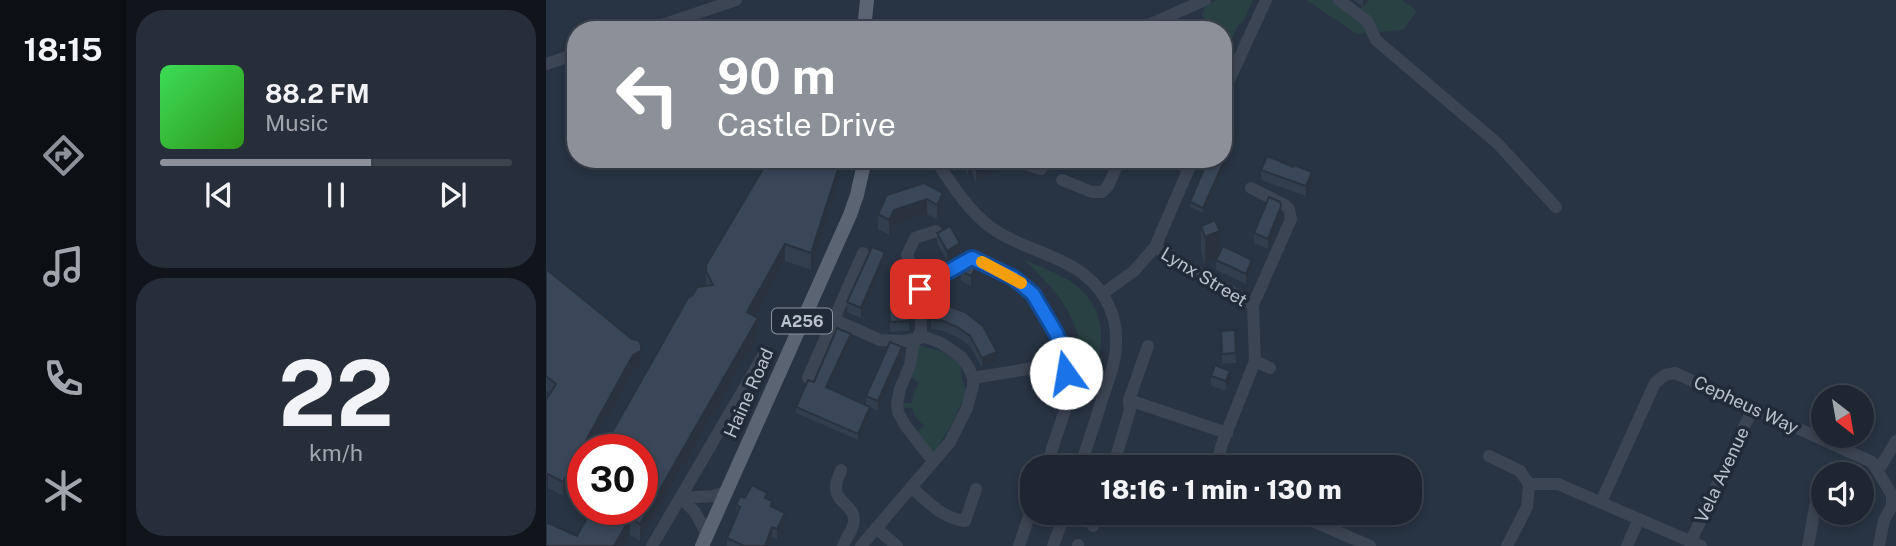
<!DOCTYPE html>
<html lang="en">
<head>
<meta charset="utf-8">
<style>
  :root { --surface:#1e2632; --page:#262e3a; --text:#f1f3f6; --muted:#a1a5ac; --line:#3c434d; --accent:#8c9099 }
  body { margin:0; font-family:"Public Sans",sans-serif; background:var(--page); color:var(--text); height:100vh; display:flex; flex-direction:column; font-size:26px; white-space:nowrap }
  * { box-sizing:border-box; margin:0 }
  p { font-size:23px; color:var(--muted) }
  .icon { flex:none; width:38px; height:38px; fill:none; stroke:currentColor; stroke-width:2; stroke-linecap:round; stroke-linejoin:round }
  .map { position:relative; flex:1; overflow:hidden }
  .side { display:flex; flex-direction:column; gap:10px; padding:10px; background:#10151c; width:420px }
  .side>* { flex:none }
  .guide { position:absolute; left:21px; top:21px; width:665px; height:147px; border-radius:28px; box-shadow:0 4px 10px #0003,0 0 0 2px var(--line); background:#8c9099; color:#fff; overflow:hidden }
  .needle { width:46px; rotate:149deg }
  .controls { position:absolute; left:1265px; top:385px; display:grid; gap:14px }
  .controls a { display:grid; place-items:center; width:63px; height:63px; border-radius:50%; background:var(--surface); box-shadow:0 4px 10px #0003,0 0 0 2px var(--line); font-size:35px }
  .speed { position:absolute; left:21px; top:434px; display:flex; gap:14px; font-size:35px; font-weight:700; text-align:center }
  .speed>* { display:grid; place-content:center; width:91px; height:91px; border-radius:50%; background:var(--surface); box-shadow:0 4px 10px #0003,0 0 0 2px var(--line); line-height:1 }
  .speed .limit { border:10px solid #d22; background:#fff; color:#111 }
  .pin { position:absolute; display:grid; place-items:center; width:60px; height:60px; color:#fff; margin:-30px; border-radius:14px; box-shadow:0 4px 10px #0006 }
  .me { position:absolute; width:77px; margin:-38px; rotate:347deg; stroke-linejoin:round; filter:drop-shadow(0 0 5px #0008) }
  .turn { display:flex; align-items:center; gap:24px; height:147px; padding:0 35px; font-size:32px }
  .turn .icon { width:91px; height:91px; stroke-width:2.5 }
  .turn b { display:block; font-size:49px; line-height:60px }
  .side .tile { flex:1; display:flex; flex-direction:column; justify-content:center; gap:10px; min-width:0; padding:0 24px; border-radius:28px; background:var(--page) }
  .side .dial { align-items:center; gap:0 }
  .dial b { font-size:91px; line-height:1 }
  .song { display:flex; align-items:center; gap:21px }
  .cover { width:84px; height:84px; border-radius:10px; background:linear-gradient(135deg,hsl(130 70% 55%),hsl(110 70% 35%)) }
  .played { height:7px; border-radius:4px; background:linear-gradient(90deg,var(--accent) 60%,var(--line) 60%) }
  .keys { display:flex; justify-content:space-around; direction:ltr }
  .trip { position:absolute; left:474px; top:455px; width:402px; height:70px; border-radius:28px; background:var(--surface); box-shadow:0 4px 10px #0003,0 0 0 2px var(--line); font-weight:800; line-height:70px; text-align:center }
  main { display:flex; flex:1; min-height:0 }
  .tabs { display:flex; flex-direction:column; width:126px; justify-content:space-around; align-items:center; background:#0c0f14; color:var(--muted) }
  .tabs .icon { width:49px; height:49px }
  .tabs .current { color:var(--accent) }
  .tabs b { font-size:32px; color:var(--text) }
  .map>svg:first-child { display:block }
  .green { fill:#2a4144 }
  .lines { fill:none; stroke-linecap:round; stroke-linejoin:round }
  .minor { stroke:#3c4553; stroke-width:12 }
  .major { stroke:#5a6472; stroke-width:14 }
  .wall { fill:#323d4d }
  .shaded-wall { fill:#29323e }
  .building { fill:#3a4759; stroke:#29323e; stroke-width:2 }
  .route-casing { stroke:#114b97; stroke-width:18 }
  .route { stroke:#1a73e8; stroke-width:12 }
  .slow { stroke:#f59e0b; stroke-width:12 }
  .labels { text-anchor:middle; stroke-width:7; stroke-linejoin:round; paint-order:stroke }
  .shield { fill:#212a38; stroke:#8b94a0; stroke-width:2 }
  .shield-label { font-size:16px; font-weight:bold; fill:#b9c1cc }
  .street-label { font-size:18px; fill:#b9c1cc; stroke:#212a38 }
</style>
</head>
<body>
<main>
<nav class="tabs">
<b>18:15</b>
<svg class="icon current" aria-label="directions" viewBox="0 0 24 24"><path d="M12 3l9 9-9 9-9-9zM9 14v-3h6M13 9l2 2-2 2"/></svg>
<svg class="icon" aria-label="music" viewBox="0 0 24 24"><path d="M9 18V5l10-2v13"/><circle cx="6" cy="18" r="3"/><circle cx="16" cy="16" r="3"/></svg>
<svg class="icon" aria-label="phone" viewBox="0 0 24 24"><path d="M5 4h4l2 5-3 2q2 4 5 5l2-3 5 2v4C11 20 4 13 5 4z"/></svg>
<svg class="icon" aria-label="climate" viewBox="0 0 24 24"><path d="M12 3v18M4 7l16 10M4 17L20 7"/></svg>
</nav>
<section class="side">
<div class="tile">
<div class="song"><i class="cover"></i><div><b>88.2 FM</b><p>Music</p></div></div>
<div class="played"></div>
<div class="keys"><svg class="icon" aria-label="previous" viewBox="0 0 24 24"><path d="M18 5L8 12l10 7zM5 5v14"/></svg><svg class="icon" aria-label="pause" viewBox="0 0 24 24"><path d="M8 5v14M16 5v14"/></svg><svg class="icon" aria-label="next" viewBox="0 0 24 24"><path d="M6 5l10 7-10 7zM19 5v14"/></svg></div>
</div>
<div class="tile dial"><b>22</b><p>km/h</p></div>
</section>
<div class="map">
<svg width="1350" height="546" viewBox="0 0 1350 546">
  <rect width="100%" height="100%" fill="#283343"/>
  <g class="green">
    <path d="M671,0h36l-10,22 -5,3 -7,16 -8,-3v-8h-14l-7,-15 3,-10z"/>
    <path d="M760,0h41l12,10 9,-10h34l15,11 -14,19 -46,4z"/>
    <path d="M479,260c15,7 31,12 45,21 48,33 30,80 16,125 2,-40 -5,-82 -31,-114 -9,-11 -20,-21 -30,-32z"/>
    <path d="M374,345c7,4 15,3 22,7 6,3 8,7 15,7l4,5c-2,5 3,24 7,28l-1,3c-8,8 -12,27 -20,37 -4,7 -7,8 -8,16l-5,4 -17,-20 7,-6 -8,-8 -4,-10h-10l1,-5h9l1,-9 6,-11 -8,-6 6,-29z"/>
  </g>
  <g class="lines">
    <g class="minor">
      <path d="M793,0l28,21 9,19 121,103 59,64"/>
      <path d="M101,30l89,-30"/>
      <path d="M591,30l68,-30"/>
      <path d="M0,64l30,-10"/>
      <path d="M677,93l43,-93"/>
      <path d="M389,159c16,24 31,49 54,67 37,28 91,29 116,72 8,14 12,30 11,46 0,18 -7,35 -13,52 -7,24 -15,47 -23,71"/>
      <path d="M462,159l33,10 4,-10"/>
      <path d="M621,159l22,9"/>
      <path d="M516,180l30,12h10l6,-6 12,-27"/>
      <path d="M609,247l98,58"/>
      <path d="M374,286l-13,-31 8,-17 21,-7"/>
      <path d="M556,294l32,-23 21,-24 38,-88"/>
      <path d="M289,320l45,20 24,1 21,-4 16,6 19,13 8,10 5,12v8l-6,22 -17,34 -89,104"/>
      <path d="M602,346l-19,54 98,33"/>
      <path d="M709,361l15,7"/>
      <path d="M262,378l55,-125"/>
      <path d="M427,378l91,-15"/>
      <path d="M943,456l31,15 9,13 -2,23 -20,39"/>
      <path d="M387,461l-28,-36 -7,-13 -1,-9 3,-14 10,-24 3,-20 8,-14 -1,-45c7,-8 17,-9 26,-13 9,-5 16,-10 26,-15l42,20 14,11 13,16 21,42 5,42 -2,21 -19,57"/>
      <path d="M567,467l17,-57 -1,-10"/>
      <path d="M670,467l6,-23 33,-83 -2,-56 38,-86 -2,-10 -4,-4 -34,-17"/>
      <path d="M295,470c-2,6 -5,11 -5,17 -1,15 18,18 18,33 0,10 -8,17 -11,26"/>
      <path d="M1332,471l18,-30"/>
      <path d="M983,484h29l143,62"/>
      <path d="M365,487c17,15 31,31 54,34l11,-32"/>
      <path d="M135,498l14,14 12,23"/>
      <path d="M135,498l32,-2 13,-4"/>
      <path d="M1055,502l54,-119 10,-8 10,-2 197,89 20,33 4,2"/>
      <path d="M748,513l76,33"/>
      <path d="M547,526l5,-13"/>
      <path d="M330,528l21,18"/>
      <path d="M1145,541l62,-133"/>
      <path d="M106,546l111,-190"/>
      <path d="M473,546l13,-39"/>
      <path d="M507,546l12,-33"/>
      <path d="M532,546v-1"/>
      <path d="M1081,546l12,-27"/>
      <path d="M1262,546l10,-55"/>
      <path d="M1333,546l5,-26 8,-14v-11"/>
    </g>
    <g class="major">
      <path d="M318,30l3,-30"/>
      <path d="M156,546l148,-331 7,-20 8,-36"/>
    </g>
  </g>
  <g class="wall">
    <path d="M808,0h14l-5,7z"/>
    <path d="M690,140l-33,73 -13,-6v-5z"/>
    <path d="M417,159h31v14l-18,9 -4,-9 -4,2 -4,-8z"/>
    <path d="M715,170l51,12 -6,14 -45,-16z"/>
    <path d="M293,183l-28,87 -26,-9 -31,55 4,19 -118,206 -10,-6 -7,11h-77l31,-10 13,-24 -6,-3h58l51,-214 13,-9v-15z"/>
    <path d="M378,183l19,25 -6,11 -10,-5 -33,10 -5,11 -11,-6v-15z"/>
    <path d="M735,216l-13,33 -14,-6v-10z"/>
    <path d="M655,226l19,26 32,18 -6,14 -30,-14v-10l-11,4 -4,-11z"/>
    <path d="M391,233l23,20 -13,8 -10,-18z"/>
    <path d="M339,262l-24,56 -14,-6v-10z"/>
    <path d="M0,269l95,97 -8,4 -70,126 -15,-8 -2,4v-92l4,-6 -4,-4z"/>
    <path d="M415,271l17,2 -7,13 -10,-5z"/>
    <path d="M388,303l63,59 -15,6 -12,-22 -13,-9 -14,-6 -12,-2v-10z"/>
    <path d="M363,307v24l-19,1 -1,-24z"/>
    <path d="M689,330l1,33 -14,1 -1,-33z"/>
    <path d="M305,341l-23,47 38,17v-9l36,-39 -24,54 -8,-4v6l-12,27 -62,-27v-6l18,-25z"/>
    <path d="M665,376l19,5 -4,10 -15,-5z"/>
    <path d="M37,484v24l-3,-2v-16z"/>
    <path d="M199,498l22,1 18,24 -8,16 -5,-2 -3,9h-42v-8l10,-23 -1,-10z"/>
  </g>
  <g class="shaded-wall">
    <path d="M817,0h5l-5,7z"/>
    <path d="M690,135v5l-33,73v-5z"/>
    <path d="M422,159h4v14l-4,2z"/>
    <path d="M430,159h18v14l-18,9z"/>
    <path d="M293,166v17l-28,87v-17z"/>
    <path d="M766,172v10l-6,14v-10z"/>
    <path d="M397,193v15l-6,11v-14z"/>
    <path d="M381,199v15l-33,10 -5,11v-15l5,-10z"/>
    <path d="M735,206v10l-13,33v-10z"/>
    <path d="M674,231v27l-15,6v-27z"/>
    <path d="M414,243v10l-13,8v-10z"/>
    <path d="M239,244v17l-38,68v-17z"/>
    <path d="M339,252v10l-24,56v-10z"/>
    <path d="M706,260v10l-6,14v-10z"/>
    <path d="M432,263v10l-7,13v-10z"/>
    <path d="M212,318v17l-118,206v-17z"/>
    <path d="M305,334v7l-25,53v-7z"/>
    <path d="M95,345v21l-8,4 -44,80h-6v11l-20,35v-14l70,-127z"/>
    <path d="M356,347v10l-24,54v-10z"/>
    <path d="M451,352v10l-15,6v-10z"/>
    <path d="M684,371v10l-4,10v-10z"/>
    <path d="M324,407v6l-12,27v-6z"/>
    <path d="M2,474v14l-2,4v-15z"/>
    <path d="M239,513v10l-8,16v-10z"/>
    <path d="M84,518v17l-7,11h-9z"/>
    <path d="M226,527v10l-3,9h-4z"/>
  </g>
  <g class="building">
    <path d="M677,130l13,5 -33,73 -13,-6 18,-43h15z"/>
    <path d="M721,156l26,11 1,-2 18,7 -6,14 -45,-16z"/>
    <path d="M223,159h58l12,7 -28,87 -26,-9 -38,68 11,6 -118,206 -10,-6 -16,28h-68v-23h2l29,13 15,-27h50v-59h-40l86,-152 5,-3 4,-8 16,-2 -7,-14v-6z"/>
    <path d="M378,183l19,10 -6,12 -10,-6 -33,11 -5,10 -11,-6 9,-19z"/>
    <path d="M723,197l11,5 1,4 -13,33 -14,-6z"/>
    <path d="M669,220l5,11 -15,6 -4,-11z"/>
    <path d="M404,226l10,17 -13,8 -10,-18z"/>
    <path d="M677,246l29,14 -6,14 -30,-14z"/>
    <path d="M326,247l13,5 -24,56 -14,-6z"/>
    <path d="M424,259l8,4 -7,13 -10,-5 4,-9z"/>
    <path d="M0,269l86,70 6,1 3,5v6l-8,4 -70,127 -15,-8 -2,3v-77l10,-16 -10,-8z"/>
    <path d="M388,303l14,3 17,6 18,14 14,26 -15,6 -12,-22 -13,-9 -14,-6 -12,-2z"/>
    <path d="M363,307v14l-19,1 -1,-14z"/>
    <path d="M291,328l14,6 -25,53 44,20 -12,27 -62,-27 12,-27 6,2z"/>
    <path d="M689,330l1,23 -14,1 -1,-23z"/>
    <path d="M344,342l12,5 -24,54 -12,-5z"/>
    <path d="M669,365l15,6 -4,10 -15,-5z"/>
    <path d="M206,485l15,8 -2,5 7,3 -1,5 14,7 -8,16 -5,-2 -7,19h-21l-17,-8 13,-31 -4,-2 4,-9 5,2z"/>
  </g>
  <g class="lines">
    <g class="route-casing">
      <path id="route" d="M374,289l2,-6c7,-5 15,-6 23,-10 9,-4 17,-10 27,-15l42,20 19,16 23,39 6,14 4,26"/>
    </g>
    <use href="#route" class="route"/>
    <path class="slow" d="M436,262l39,21"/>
  </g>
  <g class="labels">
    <rect class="shield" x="226" y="308.5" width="60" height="25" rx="5"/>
    <g class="shield-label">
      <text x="256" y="327">A256</text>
    </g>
    <g class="street-label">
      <text transform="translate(658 277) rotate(31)" y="6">Lynx Street</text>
      <text transform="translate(203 393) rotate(-66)" y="6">Haine Road</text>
      <text transform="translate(1200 405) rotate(25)" y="6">Cepheus Way</text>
      <text transform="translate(1176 475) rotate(-65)" y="6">Vela Avenue</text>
    </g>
  </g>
</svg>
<div class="controls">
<a><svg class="needle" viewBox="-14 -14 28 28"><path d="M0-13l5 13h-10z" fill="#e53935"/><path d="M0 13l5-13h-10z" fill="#a1a5ac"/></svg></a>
<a><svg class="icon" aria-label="sound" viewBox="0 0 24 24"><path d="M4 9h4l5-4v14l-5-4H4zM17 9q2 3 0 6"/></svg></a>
</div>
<div class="speed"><div class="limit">30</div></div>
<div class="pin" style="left:374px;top:289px;background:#d93025"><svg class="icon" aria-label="arrive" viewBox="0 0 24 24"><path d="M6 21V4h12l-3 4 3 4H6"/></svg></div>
<svg class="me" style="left:520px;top:373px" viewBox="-20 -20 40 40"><circle r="19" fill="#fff"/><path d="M0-13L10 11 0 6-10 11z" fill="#1a73e8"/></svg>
<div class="trip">18:16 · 1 min · 130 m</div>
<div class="guide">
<div class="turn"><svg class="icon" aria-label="left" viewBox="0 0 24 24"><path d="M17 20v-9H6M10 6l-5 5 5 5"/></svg><div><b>90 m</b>Castle Drive</div></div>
</div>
</div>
</main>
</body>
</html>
